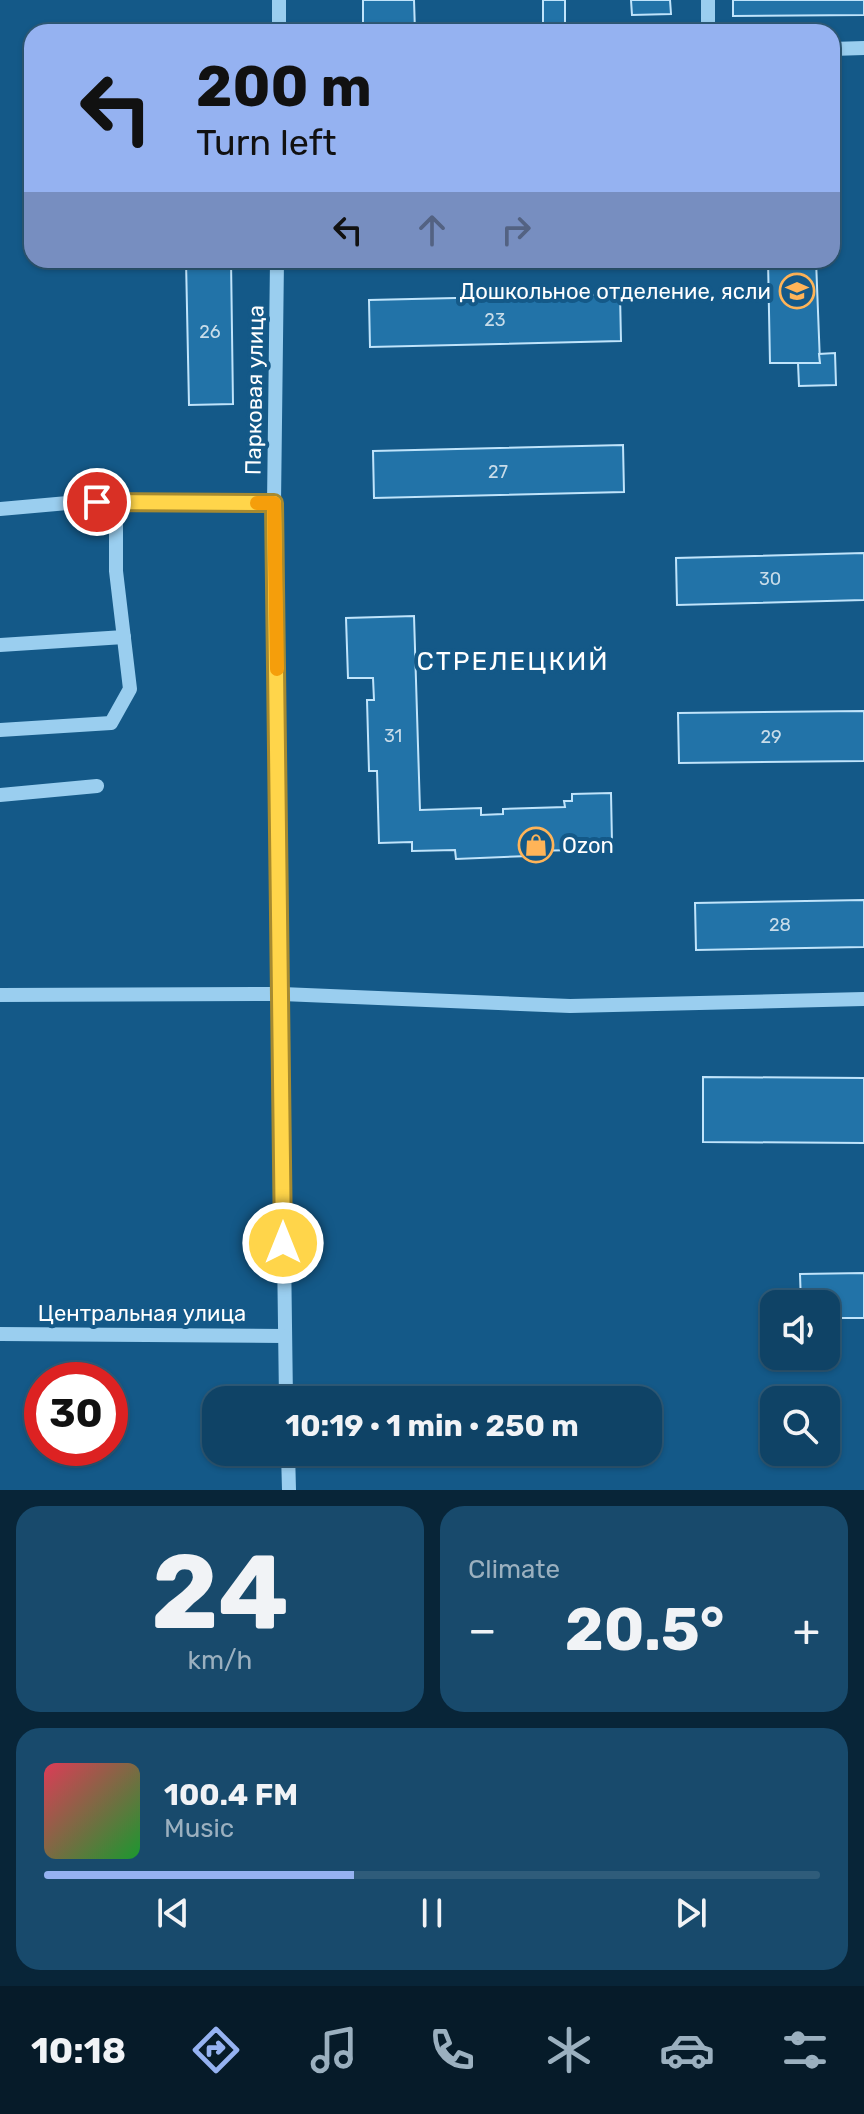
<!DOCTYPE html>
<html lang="en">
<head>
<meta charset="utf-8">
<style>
  :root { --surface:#0f4366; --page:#184a6c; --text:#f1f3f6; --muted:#9bb0bf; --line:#2f5c7a; --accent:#95b2f1 }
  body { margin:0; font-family:Rubik,sans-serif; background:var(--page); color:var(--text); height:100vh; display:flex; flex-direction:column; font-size:30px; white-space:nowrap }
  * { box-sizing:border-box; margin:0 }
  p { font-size:26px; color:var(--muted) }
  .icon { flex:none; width:44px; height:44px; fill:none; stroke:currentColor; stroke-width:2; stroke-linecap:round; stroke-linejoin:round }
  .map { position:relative; height:1490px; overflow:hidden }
  .side { display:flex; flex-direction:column; gap:16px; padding:16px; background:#082538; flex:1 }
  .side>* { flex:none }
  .guide { position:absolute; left:24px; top:24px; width:816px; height:244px; border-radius:24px; box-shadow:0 2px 6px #0004,0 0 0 2px var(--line); background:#95b2f1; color:#111; overflow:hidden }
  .buttons { position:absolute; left:760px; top:1290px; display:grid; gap:16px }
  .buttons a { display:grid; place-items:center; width:80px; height:80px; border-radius:16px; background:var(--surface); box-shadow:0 2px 6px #0004,0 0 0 2px var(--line); font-size:40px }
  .speed { position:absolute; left:24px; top:1362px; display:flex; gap:16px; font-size:40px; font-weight:700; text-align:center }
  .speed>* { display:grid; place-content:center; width:104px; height:104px; border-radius:50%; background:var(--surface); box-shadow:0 2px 6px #0004,0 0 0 2px var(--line); line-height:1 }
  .speed .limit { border:12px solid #d22; background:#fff; color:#111 }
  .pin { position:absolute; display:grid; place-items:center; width:68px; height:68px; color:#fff; margin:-34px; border:4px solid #fff; border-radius:50%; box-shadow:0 2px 8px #0007 }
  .me { position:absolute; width:88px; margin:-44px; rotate:0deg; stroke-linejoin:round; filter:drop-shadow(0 0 6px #0008) }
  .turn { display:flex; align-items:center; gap:28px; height:168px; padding:0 40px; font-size:36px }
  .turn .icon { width:104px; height:104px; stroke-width:2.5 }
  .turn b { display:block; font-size:56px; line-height:68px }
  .lanes { display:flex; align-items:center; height:76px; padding:0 40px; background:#0003; justify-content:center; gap:40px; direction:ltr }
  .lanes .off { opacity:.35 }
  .big { font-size:60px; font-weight:700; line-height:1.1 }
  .side .widget { flex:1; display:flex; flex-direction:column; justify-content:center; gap:12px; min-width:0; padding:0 28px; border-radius:24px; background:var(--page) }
  .side .dial { align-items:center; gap:0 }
  .dial b { font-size:104px; line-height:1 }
  .song { display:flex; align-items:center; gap:24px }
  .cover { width:96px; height:96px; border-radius:12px; background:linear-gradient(135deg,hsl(350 70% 55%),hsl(130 70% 35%)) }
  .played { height:8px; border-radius:4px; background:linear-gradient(90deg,var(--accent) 40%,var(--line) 40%) }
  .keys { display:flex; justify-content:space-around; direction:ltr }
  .heat { display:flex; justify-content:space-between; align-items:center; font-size:44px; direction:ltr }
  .side .tiles { flex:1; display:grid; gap:16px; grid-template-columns:1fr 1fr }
  .widget:last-child { grid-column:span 2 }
  .trip { position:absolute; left:202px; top:1386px; width:460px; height:80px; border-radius:24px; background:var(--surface); box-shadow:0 2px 6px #0004,0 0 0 2px var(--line); font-weight:700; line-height:80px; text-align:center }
  .dock { display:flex; height:128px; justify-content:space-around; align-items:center; background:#061b29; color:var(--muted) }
  .dock .icon { width:56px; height:56px }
  .dock .selected { color:var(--accent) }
  .dock b { font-size:36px; color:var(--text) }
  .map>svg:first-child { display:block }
  .building { fill:#2273a8; stroke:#c0e4fb; stroke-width:2 }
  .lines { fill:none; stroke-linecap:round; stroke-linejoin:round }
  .minor { stroke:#9aceef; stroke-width:14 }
  .route-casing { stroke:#a68a30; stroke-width:20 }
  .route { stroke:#ffd54a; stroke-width:14 }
  .slow { stroke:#f59e0b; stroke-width:14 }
  .labels { text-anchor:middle; stroke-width:8; stroke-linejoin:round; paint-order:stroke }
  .number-label { font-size:18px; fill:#c8dce9 }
  .poi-label { font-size:22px; fill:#fff; stroke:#145988; text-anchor:end }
  .street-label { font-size:22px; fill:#fff; stroke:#145988 }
  .quarter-label { font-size:26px; letter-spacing:2px; fill:#fff; stroke:#145988 }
</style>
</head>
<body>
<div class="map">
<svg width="864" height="1490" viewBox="0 0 864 1490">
  <rect width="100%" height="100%" fill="#145988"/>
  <g class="building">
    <path d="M363,0h51l1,32h-52z"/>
    <rect x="543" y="0" width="22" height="32"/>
    <path d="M631,0h39l1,14 -39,1z"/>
    <path d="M733,0h131v15l-131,1z"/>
    <path d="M186,260h45l2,144 -44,1z"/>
    <path d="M768,260h48l4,103h-50z"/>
    <path d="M620,294l1,47 -251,6 -1,-47z"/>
    <path d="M835,353l1,32 -37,1 -1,-23h22l-1,-9z"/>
    <path d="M623,445l1,47 -250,6 -1,-47z"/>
    <path d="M864,553v47l-187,5 -1,-47z"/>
    <path d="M414,616l6,194 61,-2v7l22,-1v-5l62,-2 -1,-6h8v-7l39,-1 1,50 -37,1 1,6 -47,1v5l-73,3 -1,-9 -43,1v-9l-33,1 -2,-72h-8l-2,-71h7l-1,-22h-25l-2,-60z"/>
    <path d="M864,711v50l-185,2 -1,-50z"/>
    <path d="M864,900v47l-168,3 -1,-47z"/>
    <path d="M703,1077l161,1v65l-161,-1z"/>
    <path d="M864,1273v45h-38v-14h-25l-1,-30z"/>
  </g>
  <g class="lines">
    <g class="minor">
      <path d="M279,32v-32"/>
      <path d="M708,32v-32"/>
      <path d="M832,49l32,-1"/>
      <path d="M277,260l-3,243 12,897"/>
      <path d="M0,509l79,-7 195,1"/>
      <path d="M0,645l124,-8"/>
      <path d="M0,730l111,-7 19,-34 -14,-118v-69"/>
      <path d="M0,795l97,-9"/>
      <path d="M0,995l282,-1 288,12 294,-7"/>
      <path d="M0,1334l284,2"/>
      <path d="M288,1452l1,38"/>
    </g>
  </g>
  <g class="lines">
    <g class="route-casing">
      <path id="route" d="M97,502l177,1 9,740"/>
    </g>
    <use href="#route" class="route"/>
    <path class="slow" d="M257,503h17l3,166"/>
  </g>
  <defs>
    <g id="school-ring" transform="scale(1.8)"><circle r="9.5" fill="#145988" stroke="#ffb458" stroke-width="1.5"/><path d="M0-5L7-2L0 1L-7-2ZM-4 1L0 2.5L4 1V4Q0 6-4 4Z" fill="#ffb458"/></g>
    <g id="shop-ring" transform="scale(1.8)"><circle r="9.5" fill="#145988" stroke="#ffb458" stroke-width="1.5"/><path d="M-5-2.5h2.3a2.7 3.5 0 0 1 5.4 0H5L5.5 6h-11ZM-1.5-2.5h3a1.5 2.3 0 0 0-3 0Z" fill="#ffb458"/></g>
  </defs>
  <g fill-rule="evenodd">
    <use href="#school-ring" x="797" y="291"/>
    <use href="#shop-ring" x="536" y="845"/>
  </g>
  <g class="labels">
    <g class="number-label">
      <text x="495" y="326">23</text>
      <text x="210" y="338">26</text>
      <text x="498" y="478">27</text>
      <text x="770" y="585">30</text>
      <text x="393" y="742">31</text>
      <text x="771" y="743">29</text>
      <text x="780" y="931">28</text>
    </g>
    <g class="poi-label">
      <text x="771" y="299">Дошкольное отделение, ясли</text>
      <text x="562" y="853" text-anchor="start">Ozon</text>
    </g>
    <g class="street-label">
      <text transform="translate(254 390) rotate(-89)" y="8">Парковая улица</text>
      <text x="142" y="1321">Центральная улица</text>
    </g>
    <g class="quarter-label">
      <text x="513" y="670">СТРЕЛЕЦКИЙ</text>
    </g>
  </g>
</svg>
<div class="buttons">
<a><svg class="icon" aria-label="sound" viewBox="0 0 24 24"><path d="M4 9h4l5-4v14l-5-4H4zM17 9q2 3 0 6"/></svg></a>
<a><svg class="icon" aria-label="search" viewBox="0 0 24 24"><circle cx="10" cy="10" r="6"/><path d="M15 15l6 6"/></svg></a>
</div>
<div class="speed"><div class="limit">30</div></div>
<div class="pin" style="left:97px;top:502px;background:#d93025"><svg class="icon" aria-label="arrive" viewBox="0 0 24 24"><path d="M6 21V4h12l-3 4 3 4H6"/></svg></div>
<svg class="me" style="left:283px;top:1243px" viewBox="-20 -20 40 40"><circle r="17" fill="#ffd54a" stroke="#fff" stroke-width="3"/><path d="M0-11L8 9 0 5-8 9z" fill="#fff"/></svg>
<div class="trip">10:19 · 1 min · 250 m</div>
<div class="guide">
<div class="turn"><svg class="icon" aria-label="left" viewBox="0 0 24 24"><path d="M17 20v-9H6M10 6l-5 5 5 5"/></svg><div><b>200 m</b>Turn left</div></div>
<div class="lanes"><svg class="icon" aria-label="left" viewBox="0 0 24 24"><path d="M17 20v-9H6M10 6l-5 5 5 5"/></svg><svg class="icon off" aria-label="ahead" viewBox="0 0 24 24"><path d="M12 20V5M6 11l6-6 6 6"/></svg><svg class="icon off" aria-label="right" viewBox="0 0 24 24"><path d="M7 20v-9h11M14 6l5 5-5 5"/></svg></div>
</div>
</div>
<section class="side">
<div class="tiles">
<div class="widget dial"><b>24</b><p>km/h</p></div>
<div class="widget"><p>Climate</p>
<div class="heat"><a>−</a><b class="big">20.5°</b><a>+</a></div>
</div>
<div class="widget">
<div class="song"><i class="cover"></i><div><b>100.4 FM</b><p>Music</p></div></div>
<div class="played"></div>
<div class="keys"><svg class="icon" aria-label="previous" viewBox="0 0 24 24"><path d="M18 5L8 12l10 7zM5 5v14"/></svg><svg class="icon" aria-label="pause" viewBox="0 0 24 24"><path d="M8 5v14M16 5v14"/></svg><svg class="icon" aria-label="next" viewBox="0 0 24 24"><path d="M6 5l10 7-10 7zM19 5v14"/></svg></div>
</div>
</div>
</section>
<nav class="dock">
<b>10:18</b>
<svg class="icon selected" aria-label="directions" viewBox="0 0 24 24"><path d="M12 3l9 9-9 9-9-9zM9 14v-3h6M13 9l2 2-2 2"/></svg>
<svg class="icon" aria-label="music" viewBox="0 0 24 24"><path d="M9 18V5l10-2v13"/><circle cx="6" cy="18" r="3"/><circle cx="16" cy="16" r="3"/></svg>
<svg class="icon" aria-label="phone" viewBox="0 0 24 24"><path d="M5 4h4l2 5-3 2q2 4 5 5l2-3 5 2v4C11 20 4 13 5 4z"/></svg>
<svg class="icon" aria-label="climate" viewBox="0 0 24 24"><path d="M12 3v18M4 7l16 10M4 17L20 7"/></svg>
<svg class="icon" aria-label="car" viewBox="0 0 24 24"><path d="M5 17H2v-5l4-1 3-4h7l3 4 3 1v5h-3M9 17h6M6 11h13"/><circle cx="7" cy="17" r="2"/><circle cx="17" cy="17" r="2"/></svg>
<svg class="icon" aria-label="filters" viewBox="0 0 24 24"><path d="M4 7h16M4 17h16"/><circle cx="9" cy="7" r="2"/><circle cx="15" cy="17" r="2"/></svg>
</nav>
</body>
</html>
